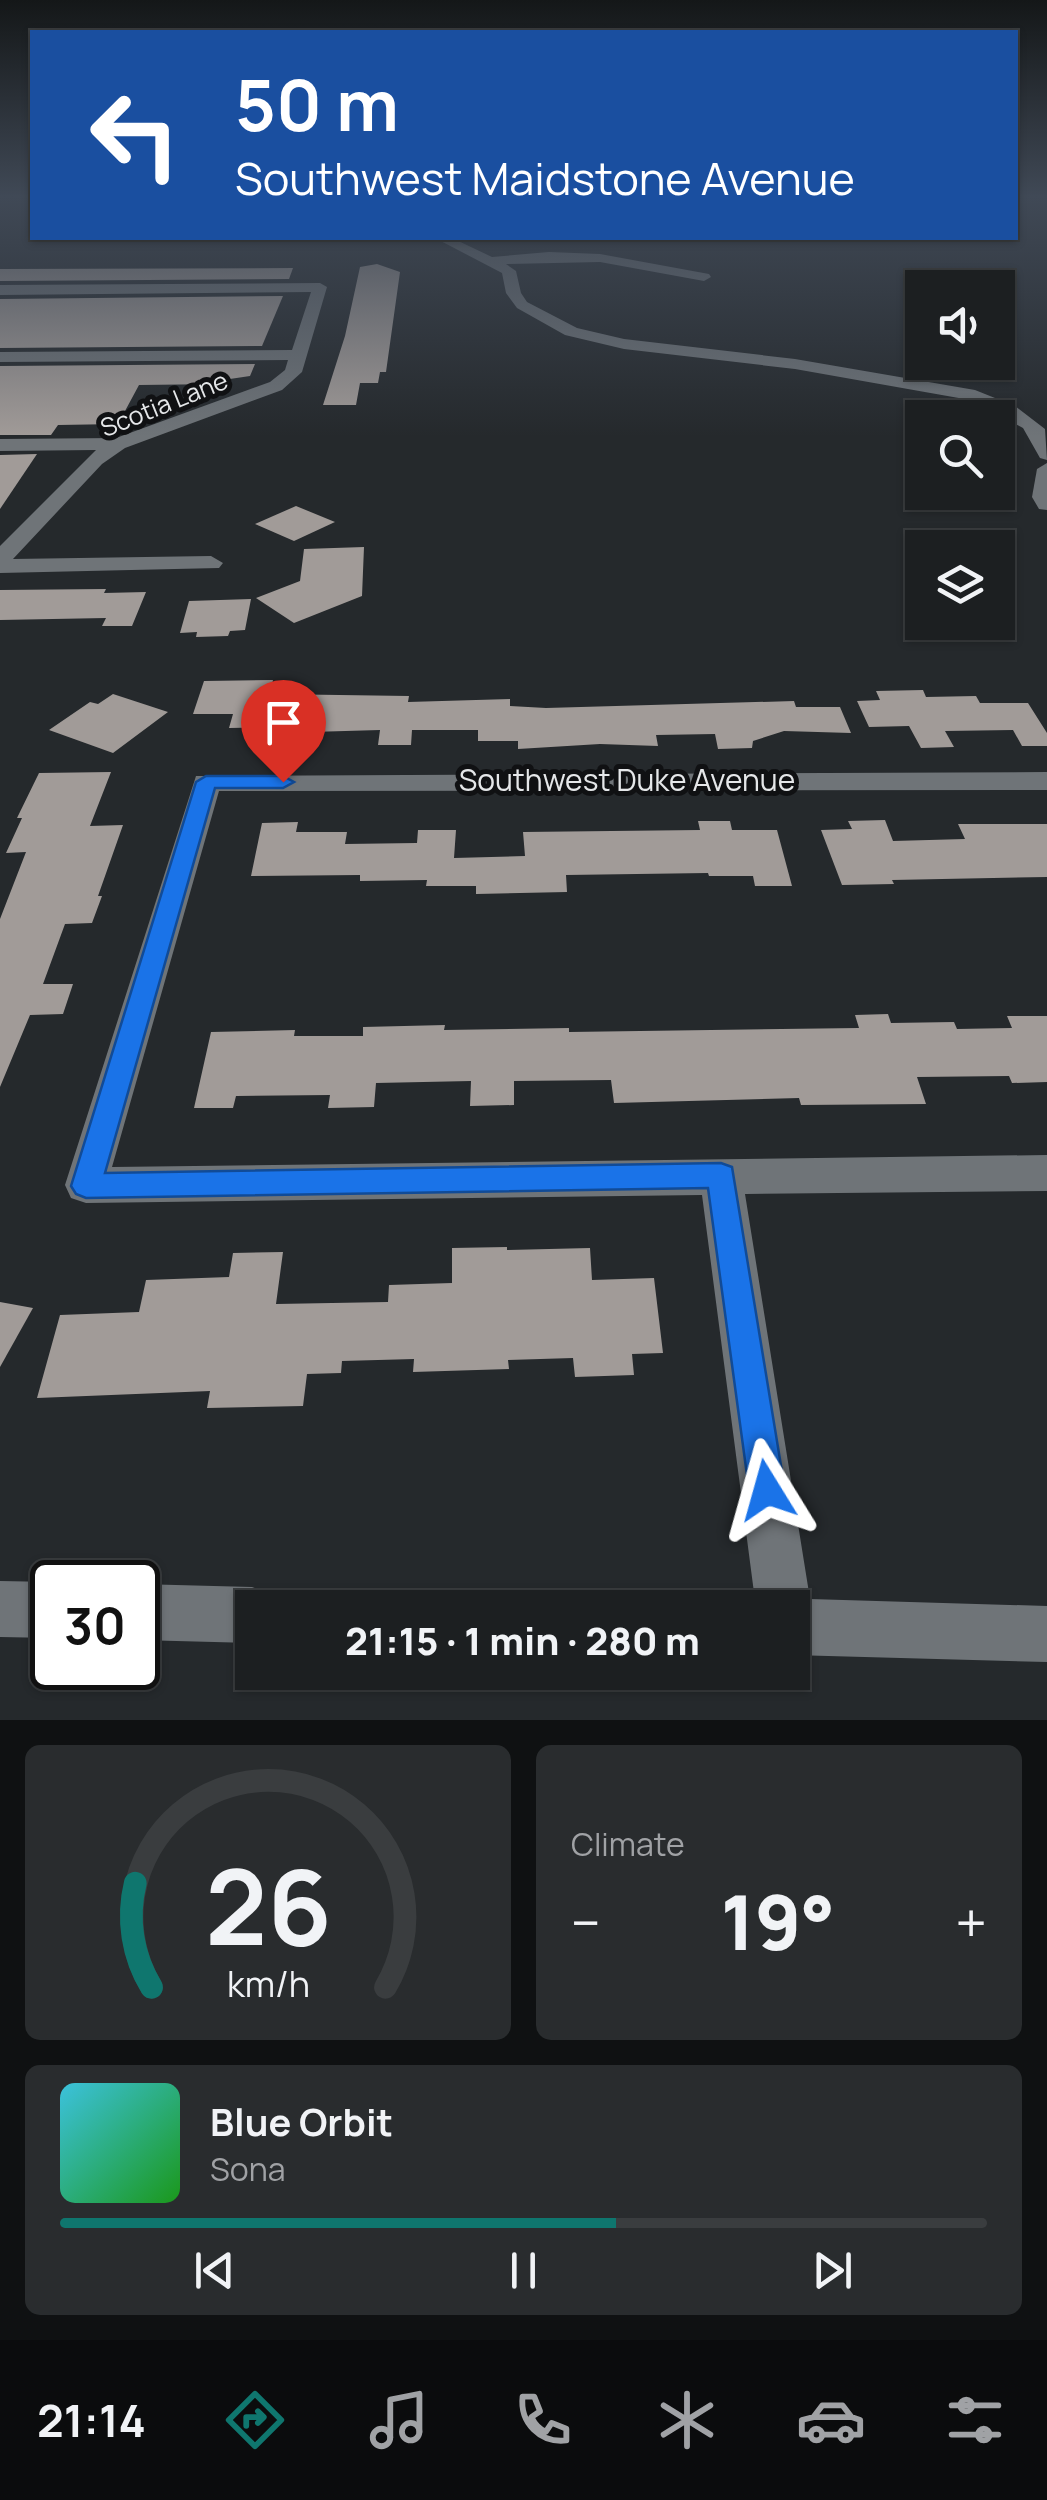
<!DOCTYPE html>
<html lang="en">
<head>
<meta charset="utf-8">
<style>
  :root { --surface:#1c1f21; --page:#292c2e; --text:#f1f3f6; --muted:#a0a2a5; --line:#3a3d3f; --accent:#0f766e }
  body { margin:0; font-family:Manrope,sans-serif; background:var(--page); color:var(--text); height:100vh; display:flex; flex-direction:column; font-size:38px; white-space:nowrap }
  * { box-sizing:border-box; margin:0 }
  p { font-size:32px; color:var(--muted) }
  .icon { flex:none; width:55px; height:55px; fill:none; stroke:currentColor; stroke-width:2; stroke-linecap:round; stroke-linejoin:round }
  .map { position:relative; height:1720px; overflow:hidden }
  .side { display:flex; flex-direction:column; gap:25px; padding:25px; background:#0f1112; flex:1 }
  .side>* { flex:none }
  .banner { position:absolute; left:30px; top:30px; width:988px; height:210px; border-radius:0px; box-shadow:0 2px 8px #0004,0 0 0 2px var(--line); background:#1a4fa0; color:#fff; overflow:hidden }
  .buttons { position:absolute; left:905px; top:270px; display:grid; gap:20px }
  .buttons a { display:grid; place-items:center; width:110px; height:110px; border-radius:0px; background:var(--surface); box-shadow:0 2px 8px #0004,0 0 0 2px var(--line); font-size:50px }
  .speed { position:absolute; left:30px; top:1560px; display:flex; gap:20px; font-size:50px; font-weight:700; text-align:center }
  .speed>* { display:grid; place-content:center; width:130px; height:130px; border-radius:50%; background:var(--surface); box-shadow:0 2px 8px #0004,0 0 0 2px var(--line); line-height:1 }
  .speed .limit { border:5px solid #111; border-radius:15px; background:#fff; color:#111 }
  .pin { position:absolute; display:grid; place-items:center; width:85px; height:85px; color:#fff; margin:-102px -42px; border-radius:50% 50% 50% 0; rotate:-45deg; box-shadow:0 0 10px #0007 }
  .pin .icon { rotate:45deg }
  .me { position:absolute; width:110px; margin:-55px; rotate:352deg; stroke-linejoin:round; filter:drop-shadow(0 0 8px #0008) }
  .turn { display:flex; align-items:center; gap:35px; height:210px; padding:0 40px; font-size:45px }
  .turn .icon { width:130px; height:130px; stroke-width:2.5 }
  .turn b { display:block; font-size:70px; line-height:85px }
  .big { font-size:75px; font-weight:800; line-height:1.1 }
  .side .tile { flex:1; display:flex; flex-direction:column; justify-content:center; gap:15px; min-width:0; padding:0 35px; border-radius:15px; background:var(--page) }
  .side .dial { align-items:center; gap:0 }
  .dial svg { height:260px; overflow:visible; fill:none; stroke:var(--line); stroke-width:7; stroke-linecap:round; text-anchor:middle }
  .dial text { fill:var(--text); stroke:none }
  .song { display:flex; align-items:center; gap:30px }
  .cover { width:120px; height:120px; border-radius:15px; background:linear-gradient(135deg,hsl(190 70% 55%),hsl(120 70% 35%)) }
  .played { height:10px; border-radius:5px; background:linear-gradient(90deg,var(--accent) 60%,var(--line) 60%) }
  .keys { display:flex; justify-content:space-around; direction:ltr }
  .heat { display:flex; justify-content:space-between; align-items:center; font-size:55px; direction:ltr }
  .side .tiles { flex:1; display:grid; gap:25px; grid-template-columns:1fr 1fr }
  .tile:last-child { grid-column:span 2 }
  .trip { position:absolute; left:235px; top:1590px; width:575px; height:100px; border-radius:0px; background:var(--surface); box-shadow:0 2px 8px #0004,0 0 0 2px var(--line); font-weight:800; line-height:100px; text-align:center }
  .tab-bar { display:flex; height:160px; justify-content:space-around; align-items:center; background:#0b0c0d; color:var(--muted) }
  .tab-bar .icon { width:70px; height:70px }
  .tab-bar .current { color:var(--accent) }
  .tab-bar b { font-size:45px; color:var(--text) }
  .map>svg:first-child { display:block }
  .building { fill:#a19b98 }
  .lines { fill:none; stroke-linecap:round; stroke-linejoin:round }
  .street { fill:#6f7478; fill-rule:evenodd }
  .route { fill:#1a73e8; stroke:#114b97; stroke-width:2.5 }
  .labels { text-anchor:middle; stroke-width:10; stroke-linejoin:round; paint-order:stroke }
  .far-street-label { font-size:25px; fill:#e5e7e9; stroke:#101113 }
  .street-label { font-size:30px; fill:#e5e7e9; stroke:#101113 }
</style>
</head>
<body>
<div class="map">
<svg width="1047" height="1720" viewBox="0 0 1047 1720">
  <rect width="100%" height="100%" fill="#25292c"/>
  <g class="building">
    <path d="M377,264l23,8 -14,100h-6l-2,11h-18l-4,22h-33l22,-69 15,-69z"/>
    <path d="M293,268l-4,11 -289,2v-12z"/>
    <path d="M283,296l-21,50 -262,2v-49z"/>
    <path d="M255,364l-5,12 -27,4 -2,4 -82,1 -21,39 -60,1 -7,10h-51v-69z"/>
    <path d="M37,454l-37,55v-54z"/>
    <path d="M296,506l39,16 -41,19 -39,-17z"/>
    <path d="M364,547l-2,49 -68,27 -38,-25 44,-17 4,-32z"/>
    <path d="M106,589l-2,4 42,-1 -14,34h-30l4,-8 -106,2v-30z"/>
    <path d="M251,599l-6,31 -15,1 -2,5 -32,1 1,-5 -17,1 9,-32z"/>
    <path d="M273,680l-3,14 139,2 -1,6 102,-3v7l36,2 248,-7 2,6h44l11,26 -67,-2 -31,10 -1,7 -34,1 -3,-15 -59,1 2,11 -58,-2 -82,5v-8h-40v-11h-66l-1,15h-33l2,-15 -104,3 2,-6 -49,1 4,-14h-40l11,-33z"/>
    <path d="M923,690l3,7 50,-1 4,7h48l19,30v13h-25l-9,-16 -68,1 9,16 -33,1 -12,-22 -40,1 -12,-26 23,-1 -4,-9z"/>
    <path d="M113,694l55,18 -55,41 -64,-23 41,-28 8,2z"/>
    <path d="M111,772l-21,54 33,-1 -25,71h4l-10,27 -27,1 -22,60h30l-10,30 -33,1 -30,72v-168l26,-67 -20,1 16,-35h-5l22,-45z"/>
    <path d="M885,820l8,21 72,-2 -7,-15h89v53l-155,3 2,4 -52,1 -21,-55 31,-1 -4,-8z"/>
    <path d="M698,821h32l2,9h45l15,56h-37l-2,-10h-44l-1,-3 -142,2 1,17 -91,2v-8h-50l1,-6 -67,1v-6l-109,1 11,-53 36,-1 -2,10h51l-2,12 72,-1 1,-13h38l-2,28 71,-2 -2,-24 177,-2z"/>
    <path d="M888,1014l3,9 63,-1 3,7 55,-1 -5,-12h40v66l-35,1 -3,-7 -92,1 9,27 -125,1 -2,-7 -185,5 -3,-23 -97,1v24l-44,1 1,-25 -95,2 -2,24 -46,1 2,-13 -94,1 -3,12h-39l17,-76 84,-2 -1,6h69v-9l82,-2 -1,5 125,-2v4l290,-4 -4,-13z"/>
    <path d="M507,1247v3l83,-2 2,32 62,-2 9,75 -31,1 2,21 -59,2 -2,-19 -65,2 1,9 -96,3 1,-13 -72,2 -1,12 -34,1 -4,32 -96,2 3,-17 -173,7 23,-83 79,-3 7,-32 83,-3 4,-24 50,-1 -7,52 112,-2 1,-17 63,-2v-35z"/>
    <path d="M0,1302l33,6 -33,59z"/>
  </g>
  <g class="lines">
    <g class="street">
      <path d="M435,238h17l40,19 57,-5 51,2 109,20 2,3 -7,4 -104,-19 -94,2 10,7 5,22 6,9 50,26 47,11 171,20 180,31 40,16 30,23 2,31 -7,-2 -17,-30 -53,-28 -175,-31 -171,-20 -59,-14 -48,-27 -11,-15 -4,-20z"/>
      <path d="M320,283l7,4 -25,85 -20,18 -157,58 -23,16 -89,95 198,-3 12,7 -4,5 -219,5v-27l96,-96 -96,1v-12l116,-1 154,-56 15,-12 3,-10 -288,2v-10l292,-2 19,-58 -311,3v-10z"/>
      <path d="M1047,463v47l-8,-1 -7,-12 5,-28z"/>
      <path d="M1047,772v18l-828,1 -107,376 935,-12v36l-302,3 65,405 237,7v56l-255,-7v-47h-36l-54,-413 -616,8 -15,-5 -6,-13 131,-409z"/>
      <path d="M0,1581l53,1 -1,56 -52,-1z"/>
      <path d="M138,1584l114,3 20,8 5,13h-25v35l-114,-3z"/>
    </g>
  </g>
  <linearGradient id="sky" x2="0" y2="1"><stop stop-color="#141718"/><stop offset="0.45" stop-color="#404956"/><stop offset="1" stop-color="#404956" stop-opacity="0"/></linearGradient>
  <rect width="1047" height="437" fill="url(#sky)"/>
  <path class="route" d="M206,776h77l11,6 -11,6h-68l-110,385 616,-10 11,4 53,323 -5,13 -13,5 -13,-5 -5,-13 -41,-302 -622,10 -10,-4 -5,-8 125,-404z"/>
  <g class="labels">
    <g class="far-street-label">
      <text transform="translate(164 404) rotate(-22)" y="9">Scotia Lane</text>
    </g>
    <g class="street-label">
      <text x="627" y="791">Southwest Duke Avenue</text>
    </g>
  </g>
</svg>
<div class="buttons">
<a><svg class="icon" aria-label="sound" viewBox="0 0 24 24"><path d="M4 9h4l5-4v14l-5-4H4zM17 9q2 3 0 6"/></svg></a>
<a><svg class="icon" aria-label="search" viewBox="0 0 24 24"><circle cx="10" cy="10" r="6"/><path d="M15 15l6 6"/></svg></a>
<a><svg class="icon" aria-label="layers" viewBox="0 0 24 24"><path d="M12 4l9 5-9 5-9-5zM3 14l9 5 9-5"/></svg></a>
</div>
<div class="speed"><div class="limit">30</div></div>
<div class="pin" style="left:283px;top:782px;background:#d93025"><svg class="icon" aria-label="arrive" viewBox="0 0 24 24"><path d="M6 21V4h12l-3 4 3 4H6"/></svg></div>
<svg class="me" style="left:767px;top:1490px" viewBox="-20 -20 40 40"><path d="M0-17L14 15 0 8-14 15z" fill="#1a73e8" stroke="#fff" stroke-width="4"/></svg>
<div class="trip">21:15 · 1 min · 280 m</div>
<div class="banner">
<div class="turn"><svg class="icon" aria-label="left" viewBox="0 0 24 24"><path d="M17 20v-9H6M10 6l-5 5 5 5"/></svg><div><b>50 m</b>Southwest Maidstone Avenue</div></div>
</div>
</div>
<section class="side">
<div class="tiles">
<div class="tile dial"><svg viewBox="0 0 100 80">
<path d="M14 69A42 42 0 1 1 86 69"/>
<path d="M14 69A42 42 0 0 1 9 37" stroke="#0f766e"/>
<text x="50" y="56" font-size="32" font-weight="700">26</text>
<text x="50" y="72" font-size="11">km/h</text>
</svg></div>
<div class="tile"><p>Climate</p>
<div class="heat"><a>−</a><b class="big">19°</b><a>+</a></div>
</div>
<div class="tile">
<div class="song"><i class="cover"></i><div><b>Blue Orbit</b><p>Sona</p></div></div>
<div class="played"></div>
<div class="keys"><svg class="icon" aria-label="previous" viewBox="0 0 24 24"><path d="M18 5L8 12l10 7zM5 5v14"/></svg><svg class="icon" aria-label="pause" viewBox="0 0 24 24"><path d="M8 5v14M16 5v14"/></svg><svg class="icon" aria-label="next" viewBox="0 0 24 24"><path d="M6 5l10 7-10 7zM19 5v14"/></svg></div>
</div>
</div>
</section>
<nav class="tab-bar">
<b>21:14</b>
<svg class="icon current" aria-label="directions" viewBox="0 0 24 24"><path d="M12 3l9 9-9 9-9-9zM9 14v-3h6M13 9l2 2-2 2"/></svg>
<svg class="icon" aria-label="music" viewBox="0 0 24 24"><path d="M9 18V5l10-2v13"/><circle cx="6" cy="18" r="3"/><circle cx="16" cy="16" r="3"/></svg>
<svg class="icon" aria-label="phone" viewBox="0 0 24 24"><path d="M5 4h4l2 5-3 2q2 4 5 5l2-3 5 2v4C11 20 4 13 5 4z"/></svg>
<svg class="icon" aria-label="climate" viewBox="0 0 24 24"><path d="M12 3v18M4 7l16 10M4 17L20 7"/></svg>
<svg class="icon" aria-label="car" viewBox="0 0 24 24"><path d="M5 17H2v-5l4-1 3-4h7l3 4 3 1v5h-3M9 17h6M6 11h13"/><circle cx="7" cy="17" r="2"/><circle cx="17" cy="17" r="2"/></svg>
<svg class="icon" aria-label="filters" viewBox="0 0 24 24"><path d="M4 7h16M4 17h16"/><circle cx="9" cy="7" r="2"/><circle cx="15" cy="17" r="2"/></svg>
</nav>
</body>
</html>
